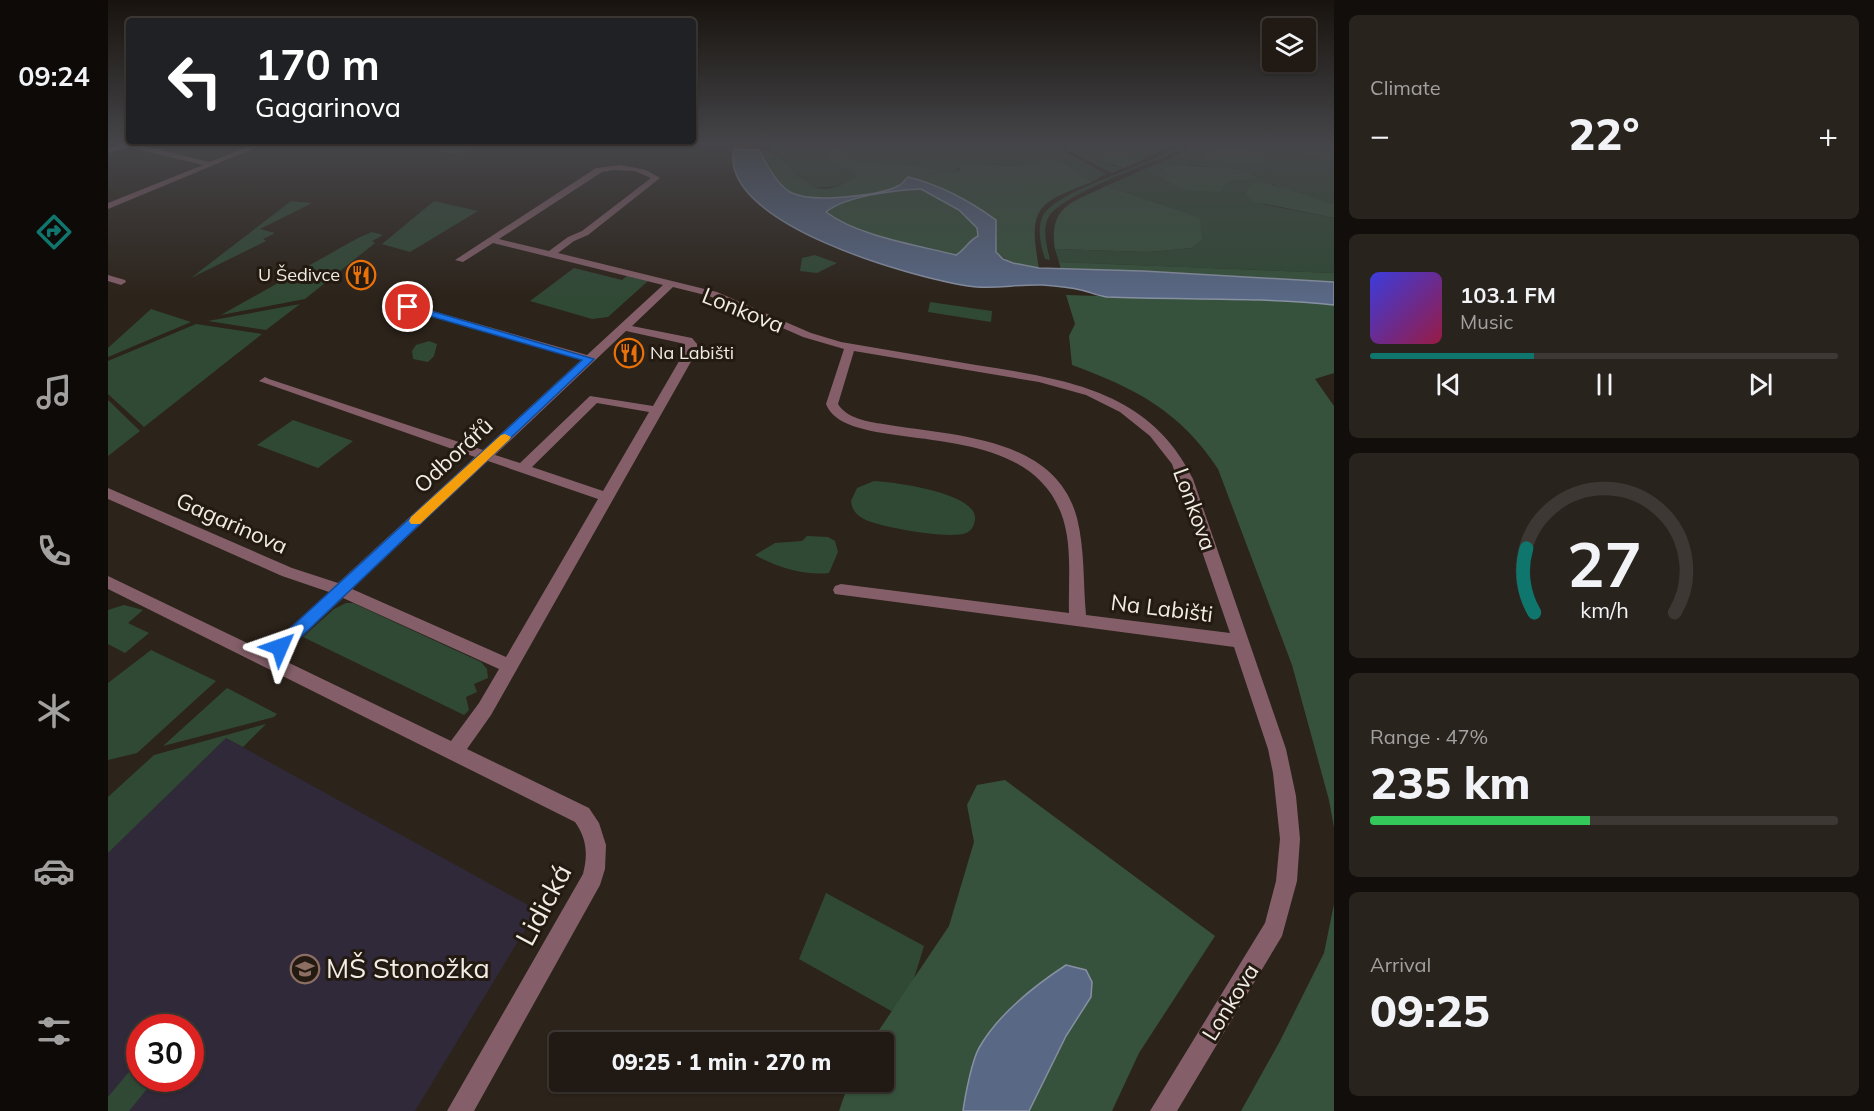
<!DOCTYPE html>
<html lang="en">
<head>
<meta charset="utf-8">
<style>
  :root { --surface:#211a14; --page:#29231d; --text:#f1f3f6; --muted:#a2a1a0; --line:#3e3834; --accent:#0f766e }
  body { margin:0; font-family:Mulish,sans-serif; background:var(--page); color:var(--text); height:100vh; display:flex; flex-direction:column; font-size:22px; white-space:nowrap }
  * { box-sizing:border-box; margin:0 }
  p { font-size:20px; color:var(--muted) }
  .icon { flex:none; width:33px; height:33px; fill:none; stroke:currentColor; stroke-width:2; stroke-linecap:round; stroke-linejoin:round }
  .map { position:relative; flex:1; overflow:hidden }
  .details { display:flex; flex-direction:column; gap:15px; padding:15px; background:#120e0b; width:540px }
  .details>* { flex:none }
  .top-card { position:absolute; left:18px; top:18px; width:570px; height:126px; border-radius:6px; box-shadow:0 2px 4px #0004,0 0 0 2px var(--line); background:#202124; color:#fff; overflow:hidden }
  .buttons { position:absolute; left:1154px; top:18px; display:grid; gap:12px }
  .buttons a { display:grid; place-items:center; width:54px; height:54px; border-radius:6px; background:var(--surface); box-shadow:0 2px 4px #0004,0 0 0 2px var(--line); font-size:30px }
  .speed { position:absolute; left:18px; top:1014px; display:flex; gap:12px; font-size:30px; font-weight:700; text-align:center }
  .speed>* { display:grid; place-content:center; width:78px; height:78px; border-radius:50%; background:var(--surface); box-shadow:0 2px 4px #0004,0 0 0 2px var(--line); line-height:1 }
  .speed .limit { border:9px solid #d22; background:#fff; color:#111 }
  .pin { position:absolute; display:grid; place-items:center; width:51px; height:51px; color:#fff; margin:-26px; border:3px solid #fff; border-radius:50%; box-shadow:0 2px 6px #0007 }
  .me { position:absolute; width:66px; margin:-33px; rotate:47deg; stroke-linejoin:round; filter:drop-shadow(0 0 4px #0008) }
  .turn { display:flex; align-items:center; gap:21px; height:126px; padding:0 30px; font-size:27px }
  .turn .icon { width:78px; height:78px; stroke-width:2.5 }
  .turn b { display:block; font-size:42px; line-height:51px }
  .big { font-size:45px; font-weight:800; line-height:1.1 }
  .details .tile { flex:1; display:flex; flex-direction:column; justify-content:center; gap:9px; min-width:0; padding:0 21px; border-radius:9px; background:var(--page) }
  .details .dial { align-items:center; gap:0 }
  .dial svg { height:156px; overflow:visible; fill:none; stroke:var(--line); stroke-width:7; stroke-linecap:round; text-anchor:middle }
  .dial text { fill:var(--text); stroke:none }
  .song { display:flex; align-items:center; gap:18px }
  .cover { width:72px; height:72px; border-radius:9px; background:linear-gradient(135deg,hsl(240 70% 55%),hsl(340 70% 35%)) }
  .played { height:6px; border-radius:3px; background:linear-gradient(90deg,var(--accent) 35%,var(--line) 35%) }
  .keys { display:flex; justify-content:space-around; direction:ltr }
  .heat { display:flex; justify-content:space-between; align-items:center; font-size:33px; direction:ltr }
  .charge { height:9px; border-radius:4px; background:linear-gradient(90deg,#34c759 47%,var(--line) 0) }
  .trip { position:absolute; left:441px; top:1032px; width:345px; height:60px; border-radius:6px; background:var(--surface); box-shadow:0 2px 4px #0004,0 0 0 2px var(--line); font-weight:800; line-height:60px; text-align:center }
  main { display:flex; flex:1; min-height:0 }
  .menu { display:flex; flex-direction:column; width:108px; justify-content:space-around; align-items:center; background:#0d0a08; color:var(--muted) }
  .menu .icon { width:42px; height:42px }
  .menu .current { color:var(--accent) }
  .menu b { font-size:27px; color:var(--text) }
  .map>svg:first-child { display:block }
  .education { fill:#302939; fill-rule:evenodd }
  .green { fill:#304935; fill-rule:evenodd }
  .forest { fill:#36523c }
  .water { fill:#596885; stroke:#8790a2; stroke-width:1.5; fill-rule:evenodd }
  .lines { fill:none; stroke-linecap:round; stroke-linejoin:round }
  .street { fill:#845f69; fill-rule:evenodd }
  .route { fill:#1a73e8; stroke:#114b97; stroke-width:1.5 }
  .slow { fill:#f59e0b }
  .labels { text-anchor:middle; stroke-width:6; stroke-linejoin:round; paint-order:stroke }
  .far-poi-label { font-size:18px; fill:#f2ece6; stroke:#231a11; text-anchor:end }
  .street-label { font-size:22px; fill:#f2ece6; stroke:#231a11 }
  .near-street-label { font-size:27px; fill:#f2ece6; stroke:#231a11 }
  .near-poi-label { font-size:27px; fill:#f2ece6; stroke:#231a11; text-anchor:start }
</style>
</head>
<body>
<main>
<nav class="menu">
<b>09:24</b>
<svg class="icon current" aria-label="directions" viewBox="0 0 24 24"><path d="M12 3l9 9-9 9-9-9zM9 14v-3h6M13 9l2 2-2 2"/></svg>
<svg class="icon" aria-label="music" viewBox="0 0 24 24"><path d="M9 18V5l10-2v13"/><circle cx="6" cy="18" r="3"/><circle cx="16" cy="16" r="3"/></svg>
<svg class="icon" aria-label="phone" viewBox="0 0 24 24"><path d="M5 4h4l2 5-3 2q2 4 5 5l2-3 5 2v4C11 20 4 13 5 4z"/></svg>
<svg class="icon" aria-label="climate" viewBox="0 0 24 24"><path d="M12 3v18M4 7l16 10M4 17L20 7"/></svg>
<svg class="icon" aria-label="car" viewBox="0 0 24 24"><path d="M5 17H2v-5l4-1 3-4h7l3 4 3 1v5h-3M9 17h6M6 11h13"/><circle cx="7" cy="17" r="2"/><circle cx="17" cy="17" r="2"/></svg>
<svg class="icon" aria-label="filters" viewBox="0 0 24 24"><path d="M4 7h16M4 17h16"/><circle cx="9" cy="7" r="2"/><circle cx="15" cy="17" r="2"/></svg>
</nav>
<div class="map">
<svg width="1226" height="1111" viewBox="0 0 1226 1111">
  <rect width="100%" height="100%" fill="#2c231a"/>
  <path class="education" d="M118,738l311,172 -122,201h-307v-258zM32,1028h50v50h-50z"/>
  <g class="green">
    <path d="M320,143h58c-17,11 -43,16 -58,0z"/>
    <path d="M773,143h168l57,31 -14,8 -25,-18 -28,-4 -9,5 -17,1 -48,-5 -9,11 -76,-11h-17l-24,-13 -11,15 20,6 9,7c-17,11 -41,18 -57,3 -6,-5 -10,-12 -15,-18 -5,-6 -13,-9 -18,-15z"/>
    <path d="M945,143h125l-30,14 -38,-6v14l14,3 -12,5z"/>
    <path d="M1076,143h6l-14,9c-25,11 -118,44 -128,66 -6,13 -1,28 2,42l-5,-1c-4,-13 -8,-27 -3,-41 11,-29 114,-53 142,-75z"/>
    <path d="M1108,143h64l37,16 17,3v42l-21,-4 -41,-16 -9,20 71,14v55l-275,-11 -4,-13 94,3 43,-4 10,-8 -8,-25 -88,-29 64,-28 26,-14zM1082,165l22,2 25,14c-27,1 -59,17 -79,-7z"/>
    <path d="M183,201l21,2 -52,26 15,4 -12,6 3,2 -75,37z"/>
    <path d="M326,201l44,10 -68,41 -28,-8z"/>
    <path d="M264,232l11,3 -11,6 3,2 -70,56 -84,16 137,-77z"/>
    <path d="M707,255l22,8 -20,10 -17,-2 2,-13z"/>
    <path d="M466,268l48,12 5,-4 21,5 -40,36 -16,2 -62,-18z"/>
    <path d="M822,302l62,9 -1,11 -63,-10z"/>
    <path d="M192,304l-34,26 -58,-9z"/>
    <path d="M43,309l40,13 -83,35v-9z"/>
    <path d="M88,324l66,10 -118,93 -36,-33v-33z"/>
    <path d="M321,341l8,3 -3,12 -6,6 -15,-3 -1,-8 4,-6z"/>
    <path d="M0,400l32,31 -32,25z"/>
    <path d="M185,420l60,21 -35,27 -61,-23z"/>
    <path d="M766,481c20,1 105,12 101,39 -1,5 -3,10 -7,12 -12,9 -90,-5 -104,-13 -8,-4 -12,-9 -13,-18l6,-13z"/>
    <path d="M699,536l21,1 7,4 3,11 -9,21c-23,3 -53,-6 -74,-18l20,-12 27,-2z"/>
    <path d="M238,603h7l128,59 6,7 1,9 -14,6 3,8 -11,5 3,13 -5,5 -161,-78 31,-28z"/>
    <path d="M16,605l19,5 -15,13 21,10 -24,20 -17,-9v-34z"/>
    <path d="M43,650l65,31 -79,72 -29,7v-77z"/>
    <path d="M119,688l50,26 -3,3 -111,29z"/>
    <path d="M158,724l-23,23 -17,-9 -118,115v-56l46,-42z"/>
    <path d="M718,893l98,53 -22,71 -103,-58z"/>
    <path d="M31,1060l1,18 15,1 -26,32h-21v-14z"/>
  </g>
  <g class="forest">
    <path d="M1172,143h54v19l-17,-3z"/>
    <path d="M731,148l24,13h17l76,11 4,-2v-7l5,-2c16,1 32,5 48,5 11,0 18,-4 28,-6 19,-5 37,12 51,22 -56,21 -64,26 -53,86 -16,-2 -31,-5 -43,-16v-32c-27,-20 -58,-36 -91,-41 -11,19 -92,23 -112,14 -15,-6 -27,-29 -34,-43 38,-2 39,66 97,26l-8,-7 -20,-6 -1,-14z"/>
    <path d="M1106,150c14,-1 48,-5 55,11 -19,10 -48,2 -67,-5l1,-4z"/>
    <path d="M1002,151l38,6 -24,11 -24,-8z"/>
    <path d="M1069,165l67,5 9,4 2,4 -29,4 -5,9c-21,1 -50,-1 -63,-17l7,-6z"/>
    <path d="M1151,183c26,2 49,16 75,21v14l-82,-17 -6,-7 4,-9z"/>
    <path d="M998,186l88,29 6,5 2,20 -10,8 -43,4 -94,-3c-6,-44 17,-46 51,-63z"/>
    <path d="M813,189l38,21 18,18 1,8c-8,6 -13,14 -22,19 -42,-11 -95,-18 -131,-43 22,-16 70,-22 96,-23z"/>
    <path d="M951,262l275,11v9l-191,-11 -82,-1z"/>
    <path d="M958,295l236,7 32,3v68l-19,6 19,27v422l-5,-28 -37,-135 -74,-196c-38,-58 -83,-81 -146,-104l-3,-29 6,-12z"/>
    <path d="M897,780l210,156 -76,117 -27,58h-83l37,-75 25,-39 -25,-32 -25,17 -30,26 -48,103h-124l10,-29h35v-40h-13l78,-116 25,-84 -7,-37 10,-20z"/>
    <path d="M1226,904v207h-93l39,-70 44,-88z"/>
  </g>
  <g class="water">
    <path d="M626,149l25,1c7,14 19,37 33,43 21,10 86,3 106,-7 5,-2 6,-6 10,-9 32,8 62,24 88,43v32l7,7 10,4 26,5 104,3 191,11v23c-75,-8 -151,-5 -227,-8 -9,-1 -17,-5 -26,-7 -13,-3 -27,-4 -40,-5 -25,-1 -48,5 -73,1 -53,-8 -251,-62 -234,-137zM813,189l38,21 18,18 1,8c-10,5 -13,14 -22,19 -40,-10 -98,-19 -130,-43 19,-16 70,-22 95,-23z"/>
    <path d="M958,965l20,5 6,12 -1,15 -25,39 -37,75h-66c2,-15 9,-51 16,-63 19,-34 55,-62 87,-83z"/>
  </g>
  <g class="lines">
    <g class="street">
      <path d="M10,143h13l79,19 47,-19h10l-159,66v-6l95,-38 -75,-18 -20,6v-4l12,-4z"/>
      <path d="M513,165l25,5 14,8 -72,57 -14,6 -16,12 159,39 94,41 30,9c45,8 90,15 135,23 88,14 174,25 217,114l93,270 10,47 4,43 -3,42 -15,55 -105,175h-27l115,-188 11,-42 4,-42 -7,-66 -5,-24 -34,-102 -399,-53 -2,-4 2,-4 6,-2 228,29c-1,-32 4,-69 -8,-100 -39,-103 -214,-54 -235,-109l18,-55 -41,-12 -94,-41 -36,-9 -41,39 60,12 5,6v7l-206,364 -24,34 122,59 10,15 7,22 -1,24 -5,16 -126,226h-27l136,-237c5,-19 4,-35 -8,-52l-467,-233v-13l156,75 65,-59 -47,-16 -174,-77v-11l184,80 46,15 137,-126 -216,-76 6,-4 4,2 214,71 98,-90 -196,-58 9,-2 193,55 76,-70 -170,-42 -30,19 -8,-2 141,-92zM505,170l22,1 16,7 -69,53 -14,6 -19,14 -50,-12 103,-67zM518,331l59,13v7l-32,55 -63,-10 -70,67 -25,-8zM746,351l185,31 47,13 34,17 30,24 22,28 58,169 -144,-18c-3,-32 -1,-65 -9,-97 -22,-83 -126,-82 -194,-94 -15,-2 -37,-6 -45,-20zM489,403l52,9 -46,79 -71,-24zM380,461l110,38 -92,158 -154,-68zM235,598l156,71 -20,34 -28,38 -172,-83z"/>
      <path d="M0,275l17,5 1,2 -5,3 -13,-4z"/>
    </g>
  </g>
  <linearGradient id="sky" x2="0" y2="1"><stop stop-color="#18130e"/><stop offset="0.48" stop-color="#454549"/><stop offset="1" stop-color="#454549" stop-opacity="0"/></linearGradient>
  <rect width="1226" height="299" fill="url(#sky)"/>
  <path class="route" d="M297,305h6l183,54 -309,293 -5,1 -6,-1 -2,-5 2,-4 308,-283 -177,-51z"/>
  <path class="slow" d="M397,434l6,3 -2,3 -89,84h-9l-2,-3 2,-4 90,-82z"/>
  <defs>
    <g id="restaurant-ring" transform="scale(1.5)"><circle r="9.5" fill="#231a11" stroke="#e8710a" stroke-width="1.5"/><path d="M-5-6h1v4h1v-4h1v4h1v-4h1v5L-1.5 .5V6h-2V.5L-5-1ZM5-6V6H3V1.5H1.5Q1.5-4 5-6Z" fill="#e8710a"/></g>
    <g id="school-ring" transform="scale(1.5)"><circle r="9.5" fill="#231a11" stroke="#8d6e63" stroke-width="1.5"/><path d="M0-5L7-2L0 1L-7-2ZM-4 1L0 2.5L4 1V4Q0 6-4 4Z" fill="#8d6e63"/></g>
  </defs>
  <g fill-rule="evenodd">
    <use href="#restaurant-ring" x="253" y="275"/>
    <use href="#restaurant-ring" x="521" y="353"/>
    <use href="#school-ring" x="197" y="969"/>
  </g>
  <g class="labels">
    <g class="far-poi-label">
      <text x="232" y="281">U Šedivce</text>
      <text x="542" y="359" text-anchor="start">Na Labišti</text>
    </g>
    <g class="street-label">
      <text transform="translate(635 310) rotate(22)" y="8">Lonkova</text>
      <text transform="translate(345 455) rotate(-43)" y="8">Odborářů</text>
      <text transform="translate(1087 509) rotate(70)" y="8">Lonkova</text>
      <text transform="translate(124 523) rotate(24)" y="8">Gagarinova</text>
      <text transform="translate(1054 608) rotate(7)" y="8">Na Labišti</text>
      <text transform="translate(1122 1002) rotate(-58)" y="8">Lonkova</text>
    </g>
    <g class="near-street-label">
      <text transform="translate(436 905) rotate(-62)" y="9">Lidická</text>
    </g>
    <g class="near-poi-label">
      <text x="218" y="978">MŠ Stonožka</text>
    </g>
  </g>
</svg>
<div class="buttons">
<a><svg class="icon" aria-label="layers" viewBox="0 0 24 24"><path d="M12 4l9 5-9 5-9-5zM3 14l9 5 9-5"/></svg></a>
</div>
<div class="speed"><div class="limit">30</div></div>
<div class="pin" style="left:300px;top:307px;background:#d93025"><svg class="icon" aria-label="arrive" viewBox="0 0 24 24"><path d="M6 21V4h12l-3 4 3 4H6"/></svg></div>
<svg class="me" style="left:172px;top:647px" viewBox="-20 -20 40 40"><path d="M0-17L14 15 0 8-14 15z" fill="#1a73e8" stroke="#fff" stroke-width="4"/></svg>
<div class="trip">09:25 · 1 min · 270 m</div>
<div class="top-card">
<div class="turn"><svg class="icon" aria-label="left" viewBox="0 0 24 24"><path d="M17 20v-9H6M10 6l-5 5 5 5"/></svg><div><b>170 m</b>Gagarinova</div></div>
</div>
</div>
<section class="details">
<div class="tile"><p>Climate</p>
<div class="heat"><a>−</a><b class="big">22°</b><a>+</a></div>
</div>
<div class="tile">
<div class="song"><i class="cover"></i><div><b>103.1 FM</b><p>Music</p></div></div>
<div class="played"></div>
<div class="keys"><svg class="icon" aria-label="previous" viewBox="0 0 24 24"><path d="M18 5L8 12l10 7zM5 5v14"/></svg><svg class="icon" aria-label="pause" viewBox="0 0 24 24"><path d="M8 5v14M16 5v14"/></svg><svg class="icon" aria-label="next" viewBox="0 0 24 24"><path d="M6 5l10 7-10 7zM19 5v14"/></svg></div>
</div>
<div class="tile dial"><svg viewBox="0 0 100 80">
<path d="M14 69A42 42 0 1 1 86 69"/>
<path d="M14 69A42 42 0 0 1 10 36" stroke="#0f766e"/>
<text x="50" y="56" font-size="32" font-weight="700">27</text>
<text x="50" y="72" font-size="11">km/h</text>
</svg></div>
<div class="tile"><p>Range · 47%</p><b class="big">235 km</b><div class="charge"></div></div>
<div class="tile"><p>Arrival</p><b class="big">09:25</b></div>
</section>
</main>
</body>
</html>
